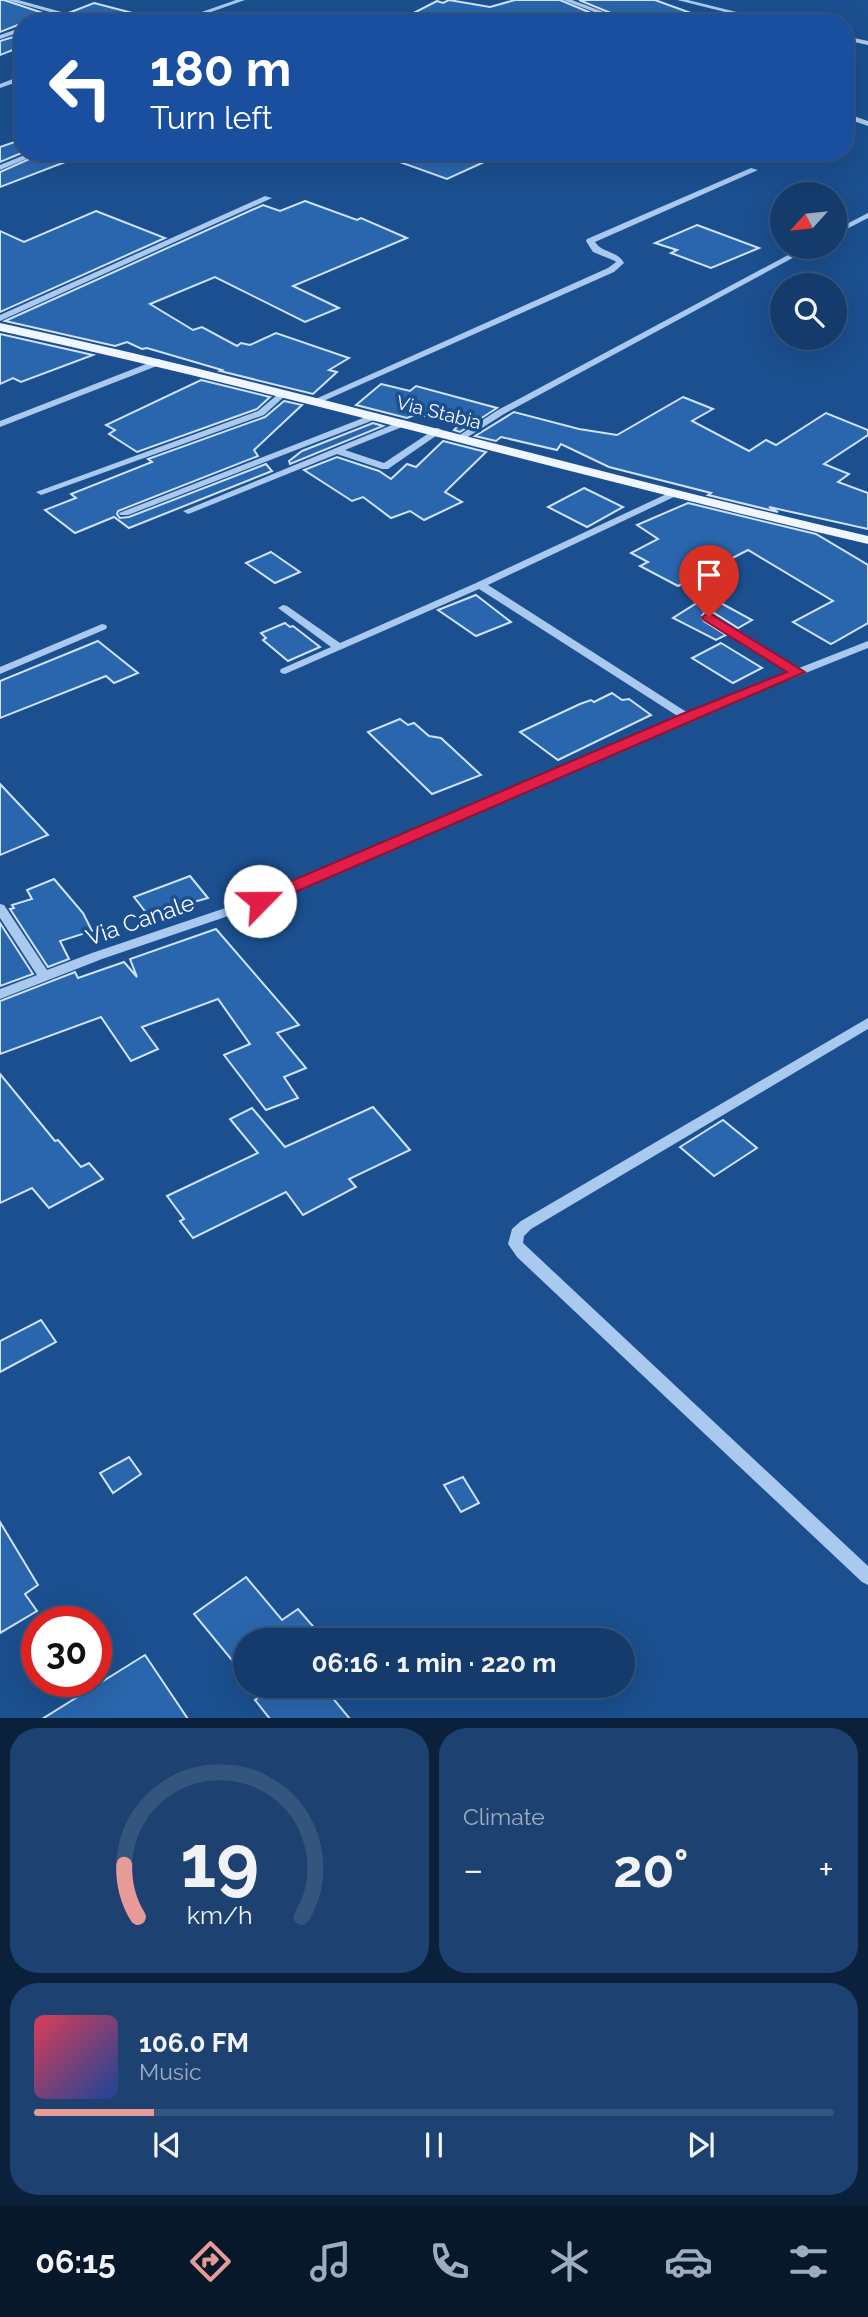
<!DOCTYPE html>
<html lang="en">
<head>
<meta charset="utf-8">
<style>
  :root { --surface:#143b6b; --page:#1d4271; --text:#f1f3f6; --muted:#9dadc1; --line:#33557e; --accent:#e69b98 }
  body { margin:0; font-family:Raleway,sans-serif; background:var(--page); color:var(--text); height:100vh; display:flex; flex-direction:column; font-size:26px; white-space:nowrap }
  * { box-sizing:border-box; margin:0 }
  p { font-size:23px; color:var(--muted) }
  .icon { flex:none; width:38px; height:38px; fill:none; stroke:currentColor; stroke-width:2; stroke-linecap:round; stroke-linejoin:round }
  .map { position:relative; height:1718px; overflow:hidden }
  .sheet { display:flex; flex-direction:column; gap:10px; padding:10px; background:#0b203b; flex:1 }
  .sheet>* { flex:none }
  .guide { position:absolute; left:14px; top:14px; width:840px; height:147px; border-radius:28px; box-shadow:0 7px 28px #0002,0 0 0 2px var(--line); background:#1a4fa0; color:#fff; overflow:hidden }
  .needle { width:46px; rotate:243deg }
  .buttons { position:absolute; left:770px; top:182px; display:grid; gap:14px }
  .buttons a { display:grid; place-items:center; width:77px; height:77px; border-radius:50%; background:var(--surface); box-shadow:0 7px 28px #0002,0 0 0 2px var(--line); font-size:35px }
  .speed { position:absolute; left:21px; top:1606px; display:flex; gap:14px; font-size:35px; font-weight:700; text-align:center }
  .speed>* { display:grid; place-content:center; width:91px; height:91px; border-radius:50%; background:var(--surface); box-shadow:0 7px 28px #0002,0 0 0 2px var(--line); line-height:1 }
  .speed .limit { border:10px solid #d22; background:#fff; color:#111 }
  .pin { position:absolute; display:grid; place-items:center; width:60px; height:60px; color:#fff; margin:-72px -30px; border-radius:50% 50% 50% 0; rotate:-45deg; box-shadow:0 0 7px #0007 }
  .pin .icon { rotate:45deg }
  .me { position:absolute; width:77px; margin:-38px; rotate:67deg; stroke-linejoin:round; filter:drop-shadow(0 0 5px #0008) }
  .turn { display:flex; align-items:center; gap:24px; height:147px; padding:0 21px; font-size:32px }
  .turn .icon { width:91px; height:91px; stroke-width:2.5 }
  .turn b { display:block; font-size:49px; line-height:60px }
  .big { font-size:52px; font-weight:700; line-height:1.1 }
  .sheet .widget { flex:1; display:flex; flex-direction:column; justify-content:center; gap:10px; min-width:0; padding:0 24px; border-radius:28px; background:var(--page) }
  .sheet .dial { align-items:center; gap:0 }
  .dial svg { height:182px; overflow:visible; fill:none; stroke:var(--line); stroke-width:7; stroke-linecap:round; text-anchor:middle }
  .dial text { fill:var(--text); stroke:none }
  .song { display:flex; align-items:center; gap:21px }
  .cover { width:84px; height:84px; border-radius:10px; background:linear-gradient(135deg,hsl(350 70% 55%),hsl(220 70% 35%)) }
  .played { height:7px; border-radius:4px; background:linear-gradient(90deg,var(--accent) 15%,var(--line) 15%) }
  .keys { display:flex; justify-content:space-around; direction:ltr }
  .heat { display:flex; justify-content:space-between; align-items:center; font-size:38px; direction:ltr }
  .sheet .tiles { flex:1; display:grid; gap:10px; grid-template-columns:1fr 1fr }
  .widget:last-child { grid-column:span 2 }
  .trip { position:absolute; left:233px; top:1628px; width:402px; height:70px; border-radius:35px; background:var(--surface); box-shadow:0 7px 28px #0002,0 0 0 2px var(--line); font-weight:700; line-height:70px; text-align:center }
  .tabs { display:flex; height:112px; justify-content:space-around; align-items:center; background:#08182b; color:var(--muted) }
  .tabs .icon { width:49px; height:49px }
  .tabs .active { color:var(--accent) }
  .tabs b { font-size:32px; color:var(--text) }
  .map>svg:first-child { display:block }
  .building { fill:#2a66ad; stroke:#cfe3fa; stroke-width:2 }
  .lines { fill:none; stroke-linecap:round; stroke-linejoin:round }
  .minor { fill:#a9c9ee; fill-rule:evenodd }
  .major { fill:#f0f6ff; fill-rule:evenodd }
  .route { fill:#e11d48; stroke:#92132f; stroke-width:2 }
  .labels { text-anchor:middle; stroke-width:7; stroke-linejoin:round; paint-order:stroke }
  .far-street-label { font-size:19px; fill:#fff; stroke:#1b4f8f }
  .street-label { font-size:23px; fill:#fff; stroke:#1b4f8f }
</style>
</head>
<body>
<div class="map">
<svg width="868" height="1719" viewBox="0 0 868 1719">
  <rect width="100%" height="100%" fill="#1b4f8f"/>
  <g class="building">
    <path d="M0,0h4l45,15 -14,8h-12l-23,9z"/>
    <path d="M449,0l41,7 25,-7h45l55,23h-221l43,-22 6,2z"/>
    <path d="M579,0h76l55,20v3h-75z"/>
    <path d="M94,3l50,13 -1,7h-39l-33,-11z"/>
    <path d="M23,34v12l-23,9v-14z"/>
    <path d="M23,139l1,13 -24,10v-15z"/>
    <path d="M45,152l41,2 -86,33v-15z"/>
    <path d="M381,152h125l-59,27 -67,-24z"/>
    <path d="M305,201l52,19 4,-2 46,20 -114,48 46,22 -34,14 -90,-45 -65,27 43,26 9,-3 35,19 4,-3 9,2 26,-12 73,25 -20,12 8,2 -24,22 -93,-23 2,-1 -75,-22 -5,1 -15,-7 -12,4 -110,-25 258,-116 17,6z"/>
    <path d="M96,211l69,27 -165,74v-81l24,11z"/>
    <path d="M697,225l62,23 -48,20 -40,-15 6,-3 -22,-7z"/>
    <path d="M0,334l93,21 -72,27 -8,-4 -13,6z"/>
    <path d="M201,380l69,17 -13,12 -120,43 -28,-18 6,-4 -9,-5z"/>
    <path d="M381,384l29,7 6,-5 81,22 -37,24 -6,-2 5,-5 -42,-11 -10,4 -51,-13z"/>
    <path d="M683,397l30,12 -21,12 57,30 17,-11 10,5 50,-32 42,17v5l-44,29 25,10 -11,8 30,11v36l-99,-22 9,5 -70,-17 3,-2 -102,-26 -48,-23 -4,6 -56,-13 -5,4 -21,-5 39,-24 65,17 38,6z"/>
    <path d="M284,401l18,4 -48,45 4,6 -140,55 -1,3 3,4 9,-1 137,-53 6,7 -143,57 -15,-11 -39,16 -30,-23 31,-12 -5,-4 81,-32 -4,-3 117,-42z"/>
    <path d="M373,423l10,3 -93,38 -1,-3 13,-10z"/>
    <path d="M443,441l43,11 -41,40 17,10 -38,18 -14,-9 -19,7 -28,-21 -11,4 -48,-31 33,-13 42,14 12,8 16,-15 9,3z"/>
    <path d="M584,488l39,19 -36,20 -39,-20z"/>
    <path d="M688,503l128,31 52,31v58l-37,21 -38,-22 40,-21 -85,-51 -70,36 -38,-20 8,-4 -17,-9 27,-14 -21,-14z"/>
    <path d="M271,552l29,20 -25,11 -29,-20z"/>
    <path d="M476,595l35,27 -35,14 -38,-26z"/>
    <path d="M708,596l44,24 -14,8 -24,-15 -9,-1 -3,4 2,5 22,14 -10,5 -43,-22z"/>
    <path d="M285,623l5,4 3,-1 27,21 -32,14 -25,-21 3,-2 -5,-5z"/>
    <path d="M98,641l40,32 -24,10 -8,-7 -106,42v-37z"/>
    <path d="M721,643l41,25 -29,15 -41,-25z"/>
    <path d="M612,693l10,7 7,-1 22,16 -93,45 -38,-28 60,-28 11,-4 3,2z"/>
    <path d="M400,719l8,6 6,-2 15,13 12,2 40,37 -49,19 -64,-62z"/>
    <path d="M0,784l48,51 -48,20z"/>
    <path d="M190,876l18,22 -60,17 -14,-18z"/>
    <path d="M54,879l29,34 9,18 -32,10 9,18 -21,8 -38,-58 4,-1 -2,-3 20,-6 -5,-9z"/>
    <path d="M0,923l33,51 -33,12z"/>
    <path d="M216,929l83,96 -22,8 29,35 -22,9 14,21 -32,12 -42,-55 26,-11 -32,-45 -76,28 16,22 -27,12 -30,-44 -101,37v-53l75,-29 3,6 46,-16 13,15 -7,-18z"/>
    <path d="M0,1074l55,67 3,-1 23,27 8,-4 14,16 -54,29 -17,-20 -32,15z"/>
    <path d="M373,1107l37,43 -61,29 7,8 -53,28 -17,-23 -93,46 -13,-17 4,-2 -17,-23 91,-43 -28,-34 22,-11 33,39z"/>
    <path d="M723,1120l34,28 -43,28 -34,-29z"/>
    <path d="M41,1320l15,22 -56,30v-31z"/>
    <path d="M129,1457l12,17 -28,19 -13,-20z"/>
    <path d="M463,1477l16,26 -18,9 -17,-27z"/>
    <path d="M0,1522l38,63 -13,9 12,17 -37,22z"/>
    <path d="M246,1577l36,43 16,-11 27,31h-80v36l-51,-62z"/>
    <path d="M145,1655l43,64h-146z"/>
    <path d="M275,1685h47l28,34h-80l-15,-19z"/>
  </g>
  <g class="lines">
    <g class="minor">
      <path d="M7,0h11l84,23c-13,0 -24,-6 -36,-6 -9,-1 -19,6 -29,6l20,-9z"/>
      <path d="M236,0h9l-65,23h-10z"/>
      <path d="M563,0h9l61,23h-10z"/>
      <path d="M677,0h11l93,23h-12z"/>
      <path d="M23,27v4l-23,8v-4z"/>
      <path d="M845,36l23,5v4l-23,-5z"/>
      <path d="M23,75v5l-23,8v-4z"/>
      <path d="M845,113l23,8v5l-23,-8z"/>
      <path d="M32,152h11l-43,18v-5z"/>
      <path d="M751,168l7,2 -163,72c7,11 23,9 29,21l-10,9 -295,131 -3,1 -5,-3 297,-133 8,-6 -1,-1 -22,-9 -7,-11 1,-2z"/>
      <path d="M265,196l7,2 -272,123v-6z"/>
      <path d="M868,213v5l-33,17v-5z"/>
      <path d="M803,247h10l-309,167 -41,26 -3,1 -5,-3 43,-28z"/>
      <path d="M159,359l4,3 -1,2 -162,63v-6z"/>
      <path d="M283,390l5,3 -2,2 -22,20 -220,79 -3,1 -5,-3 222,-81z"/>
      <path d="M376,413l5,3 -2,2 -251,97h-8l-1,-2z"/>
      <path d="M404,420l5,3 -2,2 -62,25 39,13 51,-34 3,-1 5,3 -55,38h-6l-45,-15 -146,59 -3,1 -5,-3z"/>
      <path d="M673,491l3,1v4l-188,89 200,128 102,-41 -85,-53 -1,-2 1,-2h8l86,53 69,-27v7l-177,71 -428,185 -161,55 -102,40v-10l37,-14 -37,-57v-14l4,1 43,65 45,-17 163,-55 424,-181 -200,-128 -194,85 -4,-1 -1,-2 1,-2 50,-22 -53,-39 5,-3 4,1 53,37 136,-60z"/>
      <path d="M102,624l4,1 1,2 -1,2 -106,45v-7z"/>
      <path d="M868,1018v11l-337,200 -7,7 -1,7 345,323v19l-6,-3 -345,-325 -9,-13 4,-15 9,-8z"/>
    </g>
    <path class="major" d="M0,323c291,63 578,146 868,213v8c-290,-67 -577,-150 -868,-213z"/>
  </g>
  <path class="route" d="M709,613l96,59 -540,233h-11l-3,-4 3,-4 428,-183 105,-42 -83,-52 -2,-3z"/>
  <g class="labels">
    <g class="far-street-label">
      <text transform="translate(439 412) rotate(14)" y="7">Via Stabia</text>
    </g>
    <g class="street-label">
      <text transform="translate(140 920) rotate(-19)" y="8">Via Canale</text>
    </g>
  </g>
</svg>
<div class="buttons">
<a><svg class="needle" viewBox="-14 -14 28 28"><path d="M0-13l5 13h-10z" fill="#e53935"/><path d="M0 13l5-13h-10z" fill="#9dadc1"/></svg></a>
<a><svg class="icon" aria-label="search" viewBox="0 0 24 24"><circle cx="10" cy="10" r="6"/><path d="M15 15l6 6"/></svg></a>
</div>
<div class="speed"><div class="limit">30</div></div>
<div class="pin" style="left:709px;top:617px;background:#d93025"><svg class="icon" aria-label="arrive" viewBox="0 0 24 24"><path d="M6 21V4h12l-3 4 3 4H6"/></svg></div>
<svg class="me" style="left:260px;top:901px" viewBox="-20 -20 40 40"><circle r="19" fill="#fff"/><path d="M0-13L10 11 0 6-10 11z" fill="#e11d48"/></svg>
<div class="trip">06:16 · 1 min · 220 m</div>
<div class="guide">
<div class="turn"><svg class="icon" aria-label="left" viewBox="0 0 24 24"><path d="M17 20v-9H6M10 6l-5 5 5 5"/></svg><div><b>180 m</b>Turn left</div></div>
</div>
</div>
<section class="sheet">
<div class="tiles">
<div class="widget dial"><svg viewBox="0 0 100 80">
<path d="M14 69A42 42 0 1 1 86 69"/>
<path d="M14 69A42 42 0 0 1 8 46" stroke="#e69b98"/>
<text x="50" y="56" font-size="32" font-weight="700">19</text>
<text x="50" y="72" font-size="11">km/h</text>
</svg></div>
<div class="widget"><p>Climate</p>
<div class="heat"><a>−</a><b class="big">20°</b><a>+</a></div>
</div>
<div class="widget">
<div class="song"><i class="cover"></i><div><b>106.0 FM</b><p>Music</p></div></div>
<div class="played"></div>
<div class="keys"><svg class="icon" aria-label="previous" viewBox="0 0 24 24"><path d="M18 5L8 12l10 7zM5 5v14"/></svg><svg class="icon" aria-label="pause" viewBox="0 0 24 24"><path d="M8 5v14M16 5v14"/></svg><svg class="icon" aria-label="next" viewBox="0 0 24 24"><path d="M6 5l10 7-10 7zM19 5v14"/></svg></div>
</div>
</div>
</section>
<nav class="tabs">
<b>06:15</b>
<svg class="icon active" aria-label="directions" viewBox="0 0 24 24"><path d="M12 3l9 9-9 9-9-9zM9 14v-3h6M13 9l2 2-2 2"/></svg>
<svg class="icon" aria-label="music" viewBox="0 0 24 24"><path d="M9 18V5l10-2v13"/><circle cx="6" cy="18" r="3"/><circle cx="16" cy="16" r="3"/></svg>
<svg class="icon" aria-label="phone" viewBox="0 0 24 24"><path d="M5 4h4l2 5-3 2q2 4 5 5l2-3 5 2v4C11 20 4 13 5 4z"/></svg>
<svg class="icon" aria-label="climate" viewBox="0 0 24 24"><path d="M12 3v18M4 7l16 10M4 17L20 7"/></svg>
<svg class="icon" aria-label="car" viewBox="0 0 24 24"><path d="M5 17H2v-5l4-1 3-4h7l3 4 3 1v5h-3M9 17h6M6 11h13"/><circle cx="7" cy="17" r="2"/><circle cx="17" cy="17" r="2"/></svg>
<svg class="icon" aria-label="filters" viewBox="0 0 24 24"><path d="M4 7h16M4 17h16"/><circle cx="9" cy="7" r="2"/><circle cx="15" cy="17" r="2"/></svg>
</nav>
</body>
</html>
